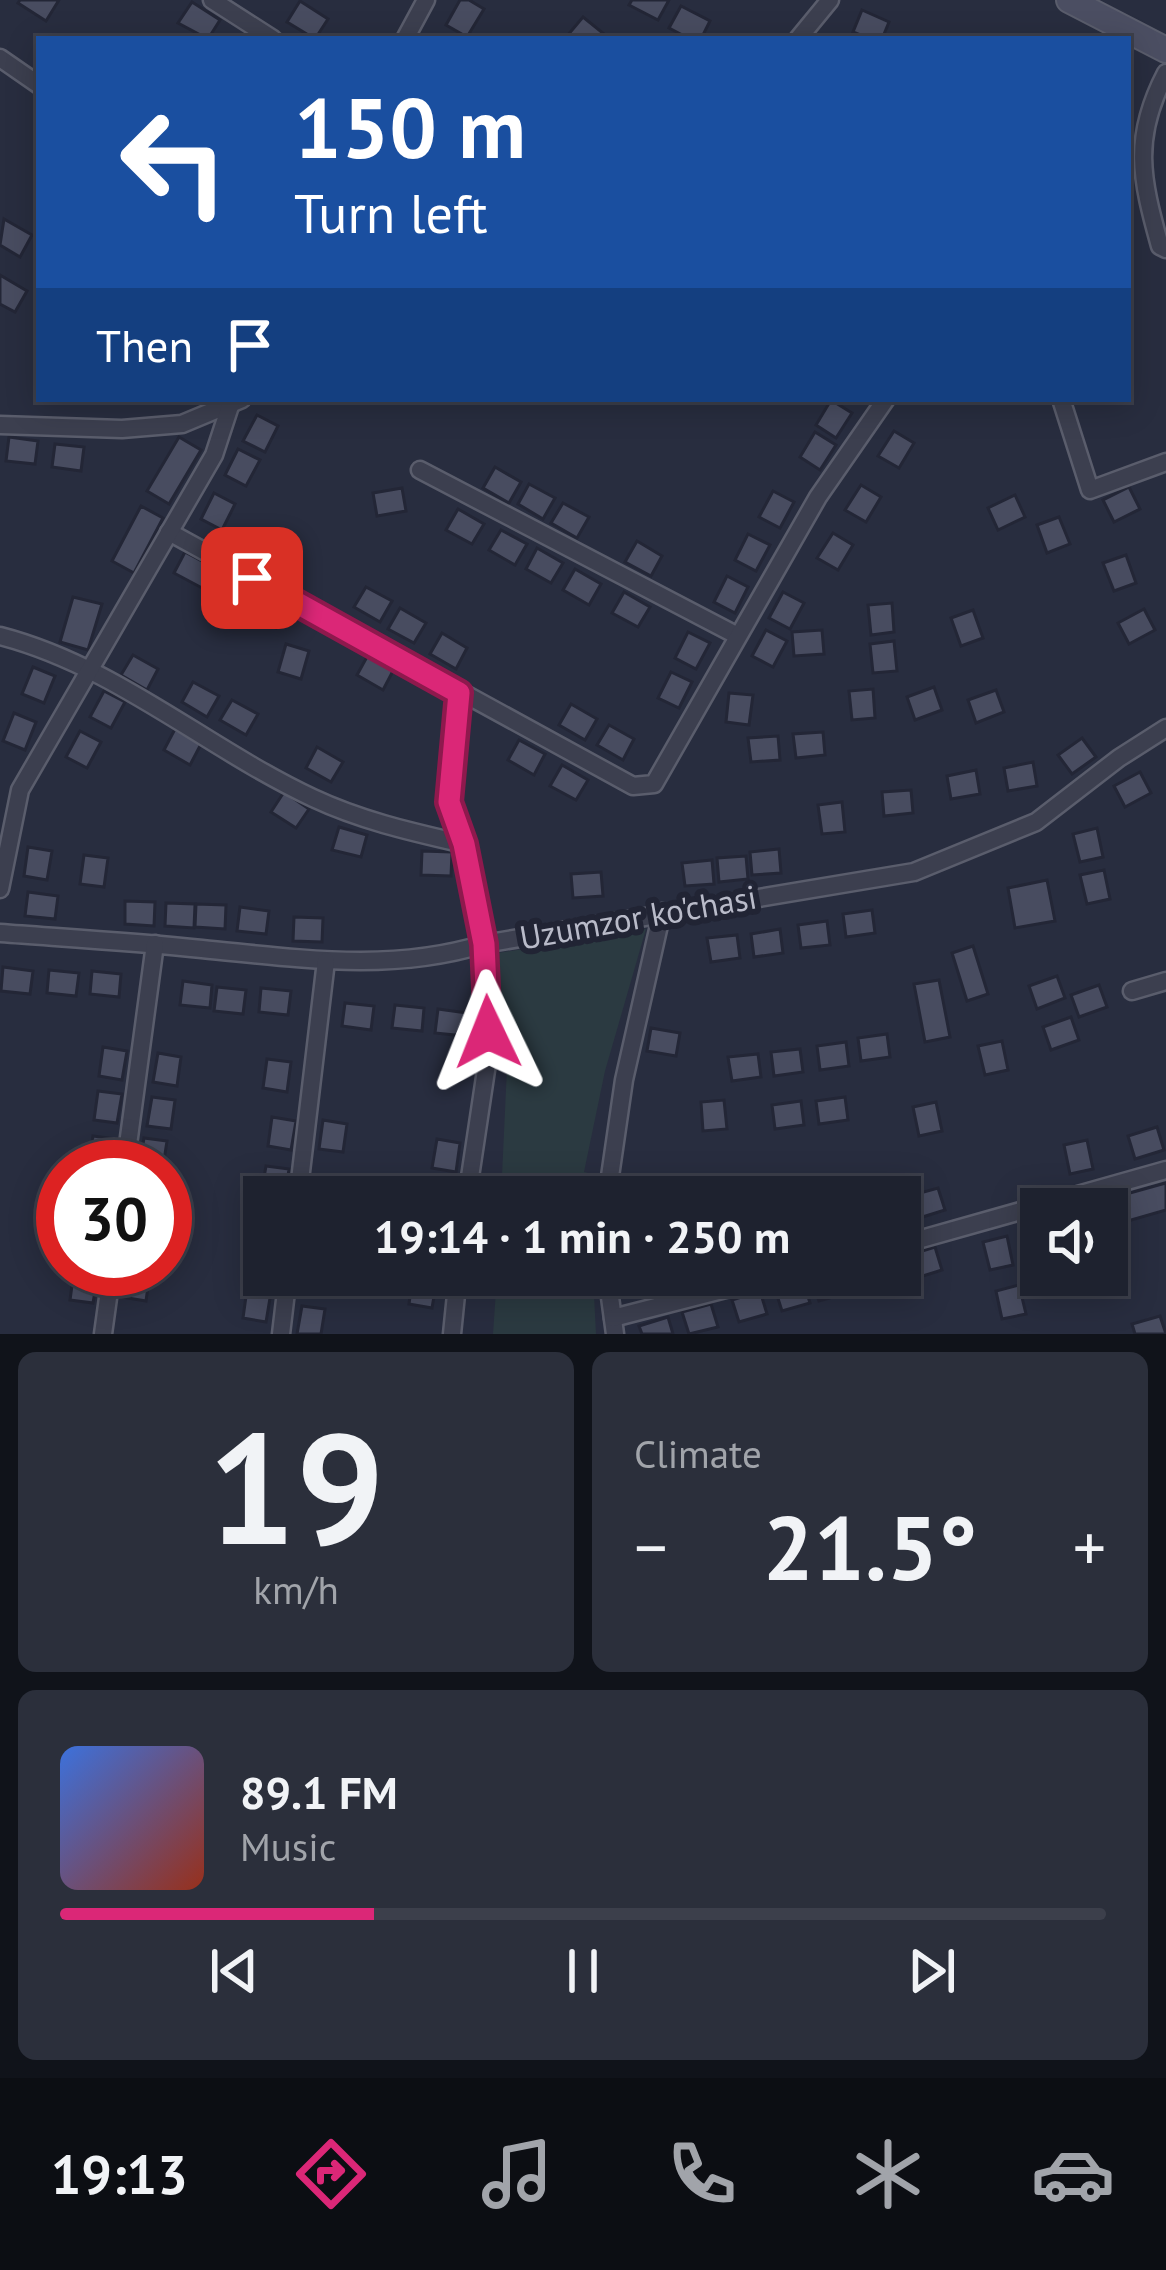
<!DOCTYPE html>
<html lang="en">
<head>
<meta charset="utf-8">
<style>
  :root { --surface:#1e222f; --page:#2b2f3b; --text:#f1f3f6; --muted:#a1a4aa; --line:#3c3f4b; --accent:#db2777 }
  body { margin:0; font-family:"PT Sans",sans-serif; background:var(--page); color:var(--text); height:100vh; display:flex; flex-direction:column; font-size:45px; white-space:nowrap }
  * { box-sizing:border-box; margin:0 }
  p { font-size:39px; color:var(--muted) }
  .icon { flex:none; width:66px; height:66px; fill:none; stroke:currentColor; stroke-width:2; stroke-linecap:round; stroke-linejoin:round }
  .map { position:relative; height:1334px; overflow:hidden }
  .drawer { display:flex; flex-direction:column; gap:18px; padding:18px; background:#10131a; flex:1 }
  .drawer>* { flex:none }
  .guide { position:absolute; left:36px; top:36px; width:1095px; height:366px; border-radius:0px; box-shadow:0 6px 30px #0003,0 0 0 3px var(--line); background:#1a4fa0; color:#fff; overflow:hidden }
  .tools { position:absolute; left:1020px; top:1188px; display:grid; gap:24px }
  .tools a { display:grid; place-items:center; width:108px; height:108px; border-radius:0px; background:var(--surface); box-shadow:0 6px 30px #0003,0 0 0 3px var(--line); font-size:60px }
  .speed { position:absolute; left:36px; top:1140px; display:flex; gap:24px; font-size:60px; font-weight:700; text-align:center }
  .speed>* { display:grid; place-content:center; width:156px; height:156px; border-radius:50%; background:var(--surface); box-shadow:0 6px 30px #0003,0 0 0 3px var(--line); line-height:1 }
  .speed .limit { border:18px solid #d22; background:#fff; color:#111 }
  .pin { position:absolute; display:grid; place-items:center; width:102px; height:102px; color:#fff; margin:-51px; border-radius:24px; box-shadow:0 6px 18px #0006 }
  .me { position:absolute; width:132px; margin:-66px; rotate:358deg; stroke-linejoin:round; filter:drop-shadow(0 0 9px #0008) }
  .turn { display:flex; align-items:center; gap:42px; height:252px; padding:0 60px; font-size:54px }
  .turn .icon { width:156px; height:156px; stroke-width:2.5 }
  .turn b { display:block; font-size:84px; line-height:102px }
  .then { display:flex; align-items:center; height:114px; padding:0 60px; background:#0003; gap:24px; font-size:45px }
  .big { font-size:90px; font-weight:600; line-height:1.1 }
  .drawer .widget { flex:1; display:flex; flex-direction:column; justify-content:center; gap:18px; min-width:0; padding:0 42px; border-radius:18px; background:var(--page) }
  .drawer .dial { align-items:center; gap:0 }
  .dial b { font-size:156px; line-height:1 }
  .song { display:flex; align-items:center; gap:36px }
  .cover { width:144px; height:144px; border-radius:18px; background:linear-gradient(135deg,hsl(220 70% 55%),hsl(10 70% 35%)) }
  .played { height:12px; border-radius:6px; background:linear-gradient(90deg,var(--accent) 30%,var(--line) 30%) }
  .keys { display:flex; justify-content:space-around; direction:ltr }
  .heat { display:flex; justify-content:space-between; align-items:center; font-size:66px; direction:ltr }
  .drawer .tiles { flex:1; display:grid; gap:18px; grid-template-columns:1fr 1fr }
  .widget:last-child { grid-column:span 2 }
  .trip { position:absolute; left:243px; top:1176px; width:678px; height:120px; border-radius:0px; background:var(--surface); box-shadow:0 6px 30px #0003,0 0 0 3px var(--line); font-weight:600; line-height:120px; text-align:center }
  .tabs { display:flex; height:192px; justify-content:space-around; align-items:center; background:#0c0e13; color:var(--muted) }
  .tabs .icon { width:84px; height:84px }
  .tabs .active { color:var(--accent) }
  .tabs b { font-size:54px; color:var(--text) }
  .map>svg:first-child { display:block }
  .green { fill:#2b3a41 }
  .building { fill:#484c60; stroke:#232636; stroke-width:3 }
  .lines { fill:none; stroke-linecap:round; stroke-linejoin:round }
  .minor-casing { stroke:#5a5d6c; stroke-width:21 }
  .secondary-casing { stroke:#5a5d6c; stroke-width:28 }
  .minor { stroke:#3c3f4f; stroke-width:16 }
  .secondary { stroke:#4b4e62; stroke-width:24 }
  .route-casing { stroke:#8e194d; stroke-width:30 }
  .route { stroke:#db2777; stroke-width:21 }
  .labels { text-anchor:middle; stroke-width:12; stroke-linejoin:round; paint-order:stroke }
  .street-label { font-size:33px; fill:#b9bbc9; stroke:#212434 }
</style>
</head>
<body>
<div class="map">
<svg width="1166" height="1334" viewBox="0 0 1166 1334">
  <rect width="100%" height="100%" fill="#282d3f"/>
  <g class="green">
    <path d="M646,929l-41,142 -21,101 8,2v23h-91l8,-172 -17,-71z"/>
    <path d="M497,1275h96l3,59h-103z"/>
  </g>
  <g class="building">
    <path d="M20,0h39l-13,21 -28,-18z"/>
    <path d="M460,0h9l15,9 -17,28 -21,-12z"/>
    <path d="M632,0h37l-11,20 -29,-15z"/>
    <path d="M300,1l28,18 -13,20 -28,-17z"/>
    <path d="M192,2l28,18 -12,19 -30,-16z"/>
    <path d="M681,6l29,15 -9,18h-11l-21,-11z"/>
    <path d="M862,10l27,12 -7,17h-12l-17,-7z"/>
    <path d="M583,17l26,21 -1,1 -41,-3z"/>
    <path d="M4,219l28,16 -12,22 -20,-12z"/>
    <path d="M0,275l27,16 -12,21 -15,-8z"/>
    <path d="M831,400l21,13 -16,25 -20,-13z"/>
    <path d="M257,415l21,11 -13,26 -22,-11z"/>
    <path d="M894,431l20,12 -15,25 -21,-12z"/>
    <path d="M815,432l21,13 -16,25 -20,-13z"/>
    <path d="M9,437l29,4 -3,23 -29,-3z"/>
    <path d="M179,437l22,13 -32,54 -22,-13z"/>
    <path d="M55,444l29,3 -3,24 -29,-4z"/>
    <path d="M238,449l22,11 -14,26 -21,-11z"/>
    <path d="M495,467l26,15 -12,21 -26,-15z"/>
    <path d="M529,484l26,14 -12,21 -25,-15z"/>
    <path d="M861,485l20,12 -15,25 -21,-12z"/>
    <path d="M1129,487l11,22 -26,13 -11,-22z"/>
    <path d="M402,488l4,23 -29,5 -4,-23z"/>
    <path d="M773,491l21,11 -14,26 -21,-11z"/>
    <path d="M214,493l21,11 -13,26 -21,-11z"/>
    <path d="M1015,495l10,22 -27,13 -10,-22z"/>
    <path d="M563,503l26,14 -12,21 -26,-15z"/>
    <path d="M141,506l22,12 -29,55 -22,-12z"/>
    <path d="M458,509l26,15 -12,20 -26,-14z"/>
    <path d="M1059,517l11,27 -23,9 -10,-28z"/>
    <path d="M501,530l26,14 -12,21 -26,-15z"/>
    <path d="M833,533l20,12 -15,25 -21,-12z"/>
    <path d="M748,534l22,11 -14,26 -21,-11z"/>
    <path d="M637,541l25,15 -11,20 -26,-14z"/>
    <path d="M537,548l26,15 -12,20 -25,-14z"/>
    <path d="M185,552l58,31 -11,21 -58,-31z"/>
    <path d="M1126,555l10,28 -22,8 -11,-28z"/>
    <path d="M575,569l26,15 -12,21 -26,-15z"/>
    <path d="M727,576l21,11 -13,26 -21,-11z"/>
    <path d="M366,587l26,14 -12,21 -26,-15z"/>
    <path d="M624,592l26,15 -12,20 -26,-14z"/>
    <path d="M783,592l21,11 -14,26 -21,-11z"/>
    <path d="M262,593l26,14 -12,21 -25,-15z"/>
    <path d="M73,597l29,7 -14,46 -28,-8z"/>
    <path d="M892,603l2,29 -23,3 -3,-30z"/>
    <path d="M400,608l26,15 -12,20 -26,-14z"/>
    <path d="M1144,609l11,21 -26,14 -11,-21z"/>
    <path d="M973,610l10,28 -22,8 -10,-28z"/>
    <path d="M766,630l21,11 -14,26 -21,-11z"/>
    <path d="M822,630l2,24 -30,2 -2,-24z"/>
    <path d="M688,632l22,11 -14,26 -21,-11z"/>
    <path d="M442,633l25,15 -11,21 -26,-15z"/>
    <path d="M894,641l3,30 -24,2 -3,-29z"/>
    <path d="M286,644l23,7 -8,28 -23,-7z"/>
    <path d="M133,655l25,14 -11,21 -26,-15z"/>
    <path d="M368,655l26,14 -11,21 -26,-15z"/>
    <path d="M33,667l22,9 -11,27 -22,-9z"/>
    <path d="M671,672l21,10 -13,26 -21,-10z"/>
    <path d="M193,682l26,14 -12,21 -25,-15z"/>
    <path d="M934,687l8,23 -27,10 -8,-23z"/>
    <path d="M873,689l2,29 -23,2 -3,-29z"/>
    <path d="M996,690l8,22 -28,11 -8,-23z"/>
    <path d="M104,691l21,11 -14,26 -21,-11z"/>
    <path d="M729,693l24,2 -4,30 -23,-3z"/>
    <path d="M232,700l26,14 -12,21 -26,-15z"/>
    <path d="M571,704l26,15 -12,21 -26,-15z"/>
    <path d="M14,713l22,9 -11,28 -22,-9z"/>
    <path d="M609,725l25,14 -11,21 -26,-15z"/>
    <path d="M175,729l26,15 -11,21 -26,-15z"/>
    <path d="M80,731l21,11 -14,26 -21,-11z"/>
    <path d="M823,732l2,23 -29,3 -3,-24z"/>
    <path d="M778,736l2,24 -29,2 -3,-24z"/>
    <path d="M1082,738l14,19 -24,17 -14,-19z"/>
    <path d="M519,740l26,14 -11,21 -26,-15z"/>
    <path d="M317,747l26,15 -12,20 -25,-14z"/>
    <path d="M1033,762l4,24 -29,5 -4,-23z"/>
    <path d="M562,765l26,15 -12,20 -26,-14z"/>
    <path d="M976,770l4,24 -29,5 -4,-23z"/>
    <path d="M1140,772l11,21 -26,14 -11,-21z"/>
    <path d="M911,790l2,23 -29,3 -2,-24z"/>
    <path d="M284,792l25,17 -13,19 -25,-16z"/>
    <path d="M842,802l3,30 -23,2 -4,-29z"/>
    <path d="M339,827l28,8 -6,22 -29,-7z"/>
    <path d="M1097,828l6,29 -23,5 -7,-28z"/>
    <path d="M28,847l24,4 -5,29 -23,-4z"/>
    <path d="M779,849l2,24 -29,2 -2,-23z"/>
    <path d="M422,851l30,1 -1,24 -30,-1z"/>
    <path d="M84,855l24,3 -4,29 -24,-3z"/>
    <path d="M746,856l2,23 -29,3 -2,-24z"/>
    <path d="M712,860l2,24 -29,2 -3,-23z"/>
    <path d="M1104,870l6,29 -23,5 -7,-29z"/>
    <path d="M601,872l2,24 -30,2 -2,-24z"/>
    <path d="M1047,880l8,41 -40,7 -7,-40z"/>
    <path d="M28,892l30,4 -3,23 -30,-3z"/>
    <path d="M125,901l30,1 -1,24 -29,-2z"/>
    <path d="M166,903l29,1 -1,24 -29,-2z"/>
    <path d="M196,904l30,1 -1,24 -30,-2z"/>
    <path d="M240,907l29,4 -3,23 -29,-3z"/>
    <path d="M872,910l3,23 -29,4 -3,-23z"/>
    <path d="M294,917l29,1 -1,24 -29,-1z"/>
    <path d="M827,921l3,24 -29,3 -3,-23z"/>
    <path d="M780,929l3,24 -29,4 -3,-23z"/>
    <path d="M737,935l3,23 -29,4 -4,-24z"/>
    <path d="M973,946l15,48 -21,7 -15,-48z"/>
    <path d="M3,967l30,4 -3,23 -29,-3z"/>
    <path d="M49,970l30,3 -3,23 -29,-3z"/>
    <path d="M92,971l29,3 -2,23 -29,-3z"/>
    <path d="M1057,976l8,22 -28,11 -8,-23z"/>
    <path d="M939,980l11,57 -25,5 -11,-58z"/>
    <path d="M183,981l29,4 -2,23 -30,-3z"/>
    <path d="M1099,985l8,22 -28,10 -8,-22z"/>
    <path d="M217,987l29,3 -3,24 -29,-3z"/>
    <path d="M261,988l30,3 -3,24 -29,-3z"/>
    <path d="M345,1003l29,3 -3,24 -29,-4z"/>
    <path d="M395,1005l29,3 -2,23 -30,-3z"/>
    <path d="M438,1009l29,4 -2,23 -30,-3z"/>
    <path d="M1071,1017l8,23 -28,10 -8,-23z"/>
    <path d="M651,1028l29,5 -4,23 -29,-5z"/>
    <path d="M887,1034l3,23 -29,4 -3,-23z"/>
    <path d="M1002,1041l6,29 -23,5 -7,-29z"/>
    <path d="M846,1042l3,24 -29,4 -3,-24z"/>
    <path d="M103,1047l24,4 -5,29 -23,-4z"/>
    <path d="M800,1049l3,23 -29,4 -3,-24z"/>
    <path d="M158,1053l23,4 -4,29 -24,-4z"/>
    <path d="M758,1054l3,23 -29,4 -4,-24z"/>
    <path d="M267,1059l24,3 -4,30 -24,-4z"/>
    <path d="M98,1091l24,3 -5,29 -23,-3z"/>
    <path d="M152,1097l23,3 -4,29 -24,-3z"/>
    <path d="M845,1097l3,23 -29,4 -3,-23z"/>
    <path d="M724,1100l3,29 -24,2 -2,-29z"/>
    <path d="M801,1101l3,24 -29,4 -3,-24z"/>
    <path d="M936,1102l6,29 -23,5 -6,-29z"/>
    <path d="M272,1117l24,4 -5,29 -23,-4z"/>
    <path d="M323,1120l24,4 -4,28 -24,-3z"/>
    <path d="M1157,1127l7,23 -29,9 -7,-23z"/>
    <path d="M93,1136l23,3 -4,28 -23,-2z"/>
    <path d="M144,1138l23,3 -4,26h-24z"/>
    <path d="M437,1139l23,4 -4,29 -24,-4z"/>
    <path d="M1087,1140l6,29 -23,5 -6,-29z"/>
    <path d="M266,1166l23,3 -4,28 -24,-2z"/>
    <path d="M1166,1183v27l-59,17v-18h-11l-2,-6z"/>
    <path d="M938,1188l7,22 -29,9 -7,-23z"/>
    <path d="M1007,1236l6,29 -23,5 -7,-28z"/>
    <path d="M935,1247l7,23 -29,9 -7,-23z"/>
    <path d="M250,1256l14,2v17h8l-2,14 -24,-4z"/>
    <path d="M126,1269l24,3 -4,29 -24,-4z"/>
    <path d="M74,1271l24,3 -5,29 -23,-3z"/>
    <path d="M305,1275h24l-3,17 -23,-4z"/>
    <path d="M413,1275l24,4 -5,29 -23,-4z"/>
    <path d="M620,1275h31l4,12 -28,8z"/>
    <path d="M824,1275h17l6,18 -28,8 -7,-22z"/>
    <path d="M803,1280l7,23 -28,8 -7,-22z"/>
    <path d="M1019,1285l7,29 -24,5 -6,-28z"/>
    <path d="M247,1289l24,3 -5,30 -23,-4z"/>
    <path d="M760,1291l7,23 -28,8 -7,-22z"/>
    <path d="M711,1304l7,23 -29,7 -7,-22z"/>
    <path d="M302,1306l23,3 -4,25h-24z"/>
    <path d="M1160,1316l6,18h-31l-3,-10z"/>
    <path d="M668,1317l5,17h-31l-3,-8z"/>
  </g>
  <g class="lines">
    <g class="minor-casing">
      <g id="minor">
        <path d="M212,0l61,39"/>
        <path d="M405,39l21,-39"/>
        <path d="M798,39l32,-39"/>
        <path d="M0,58l39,27"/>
        <path d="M1166,73c-34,65 -25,105 -6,173l6,3"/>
        <path d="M1061,399l29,91 76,-28"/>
        <path d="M0,425l122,4 60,-5 60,-25"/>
        <path d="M420,470l316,165"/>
        <path d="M169,532l464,254 21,-2 164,-287 68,-98"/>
        <path d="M0,636c116,30 206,112 313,162 49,23 99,34 151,46"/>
        <path d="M459,693l-10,109 15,42 20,100 4,113 -21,140"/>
        <path d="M0,889l20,-99 194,-335 17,-52"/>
        <path d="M0,933c67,5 135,9 202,16 95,9 188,24 282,-5l430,-72 122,-50 83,-64 47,-30"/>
        <path d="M1132,991l34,-10"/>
        <path d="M125,1167l30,-223"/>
        <path d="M298,1197l28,-236"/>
        <path d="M607,1197l17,-117 38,-168"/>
        <path d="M900,1245l266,-75"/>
        <path d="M607,1275l8,59"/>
        <path d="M613,1318l167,-43"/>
        <path d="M103,1334l9,-65"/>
        <path d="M281,1334l7,-59"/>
        <path d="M452,1334l6,-59"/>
      </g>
    </g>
    <g class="secondary-casing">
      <path id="secondary" d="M1069,0l97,50"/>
    </g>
    <use href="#minor" class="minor"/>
    <use href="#secondary" class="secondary"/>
  </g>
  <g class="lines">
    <g class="route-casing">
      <path id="route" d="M252,578l207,115 -10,109 15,42 20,100 4,88"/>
    </g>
    <use href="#route" class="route"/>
  </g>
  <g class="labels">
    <g class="street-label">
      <text transform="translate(638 917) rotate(-10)" y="12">Uzumzor ko'chasi</text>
    </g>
  </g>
</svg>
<div class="tools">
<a><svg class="icon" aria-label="sound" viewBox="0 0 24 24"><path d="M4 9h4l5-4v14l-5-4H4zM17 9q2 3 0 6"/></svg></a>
</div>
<div class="speed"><div class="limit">30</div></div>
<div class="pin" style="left:252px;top:578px;background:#d93025"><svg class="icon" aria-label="arrive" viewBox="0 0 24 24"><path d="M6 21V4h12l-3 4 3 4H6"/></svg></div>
<svg class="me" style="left:488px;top:1032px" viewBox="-20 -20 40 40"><path d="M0-17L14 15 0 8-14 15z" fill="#db2777" stroke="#fff" stroke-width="4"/></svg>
<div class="trip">19:14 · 1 min · 250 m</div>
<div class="guide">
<div class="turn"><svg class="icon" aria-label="left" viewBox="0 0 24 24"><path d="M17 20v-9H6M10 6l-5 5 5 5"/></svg><div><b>150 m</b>Turn left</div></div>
<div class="then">Then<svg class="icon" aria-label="arrive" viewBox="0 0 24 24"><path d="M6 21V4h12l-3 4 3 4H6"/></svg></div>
</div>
</div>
<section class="drawer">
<div class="tiles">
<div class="widget dial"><b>19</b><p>km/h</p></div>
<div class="widget"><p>Climate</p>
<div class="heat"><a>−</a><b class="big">21.5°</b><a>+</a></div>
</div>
<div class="widget">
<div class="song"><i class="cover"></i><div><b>89.1 FM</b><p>Music</p></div></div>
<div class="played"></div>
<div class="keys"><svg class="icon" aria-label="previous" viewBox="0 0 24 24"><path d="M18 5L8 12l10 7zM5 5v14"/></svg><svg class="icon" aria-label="pause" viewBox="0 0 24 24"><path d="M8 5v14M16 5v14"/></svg><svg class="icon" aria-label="next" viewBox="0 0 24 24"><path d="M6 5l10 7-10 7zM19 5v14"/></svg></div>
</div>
</div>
</section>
<nav class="tabs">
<b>19:13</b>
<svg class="icon active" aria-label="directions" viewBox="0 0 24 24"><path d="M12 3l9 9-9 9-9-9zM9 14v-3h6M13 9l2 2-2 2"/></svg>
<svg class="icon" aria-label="music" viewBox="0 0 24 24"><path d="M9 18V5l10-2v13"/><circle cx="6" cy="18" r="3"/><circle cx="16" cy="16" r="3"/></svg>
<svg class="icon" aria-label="phone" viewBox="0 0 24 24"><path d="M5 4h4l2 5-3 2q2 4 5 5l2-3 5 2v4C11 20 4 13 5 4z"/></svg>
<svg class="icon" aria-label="climate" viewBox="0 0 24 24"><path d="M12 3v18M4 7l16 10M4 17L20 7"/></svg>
<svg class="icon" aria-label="car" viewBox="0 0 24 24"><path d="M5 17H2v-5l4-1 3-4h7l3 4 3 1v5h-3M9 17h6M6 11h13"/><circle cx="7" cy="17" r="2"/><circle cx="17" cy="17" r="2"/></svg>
</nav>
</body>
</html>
